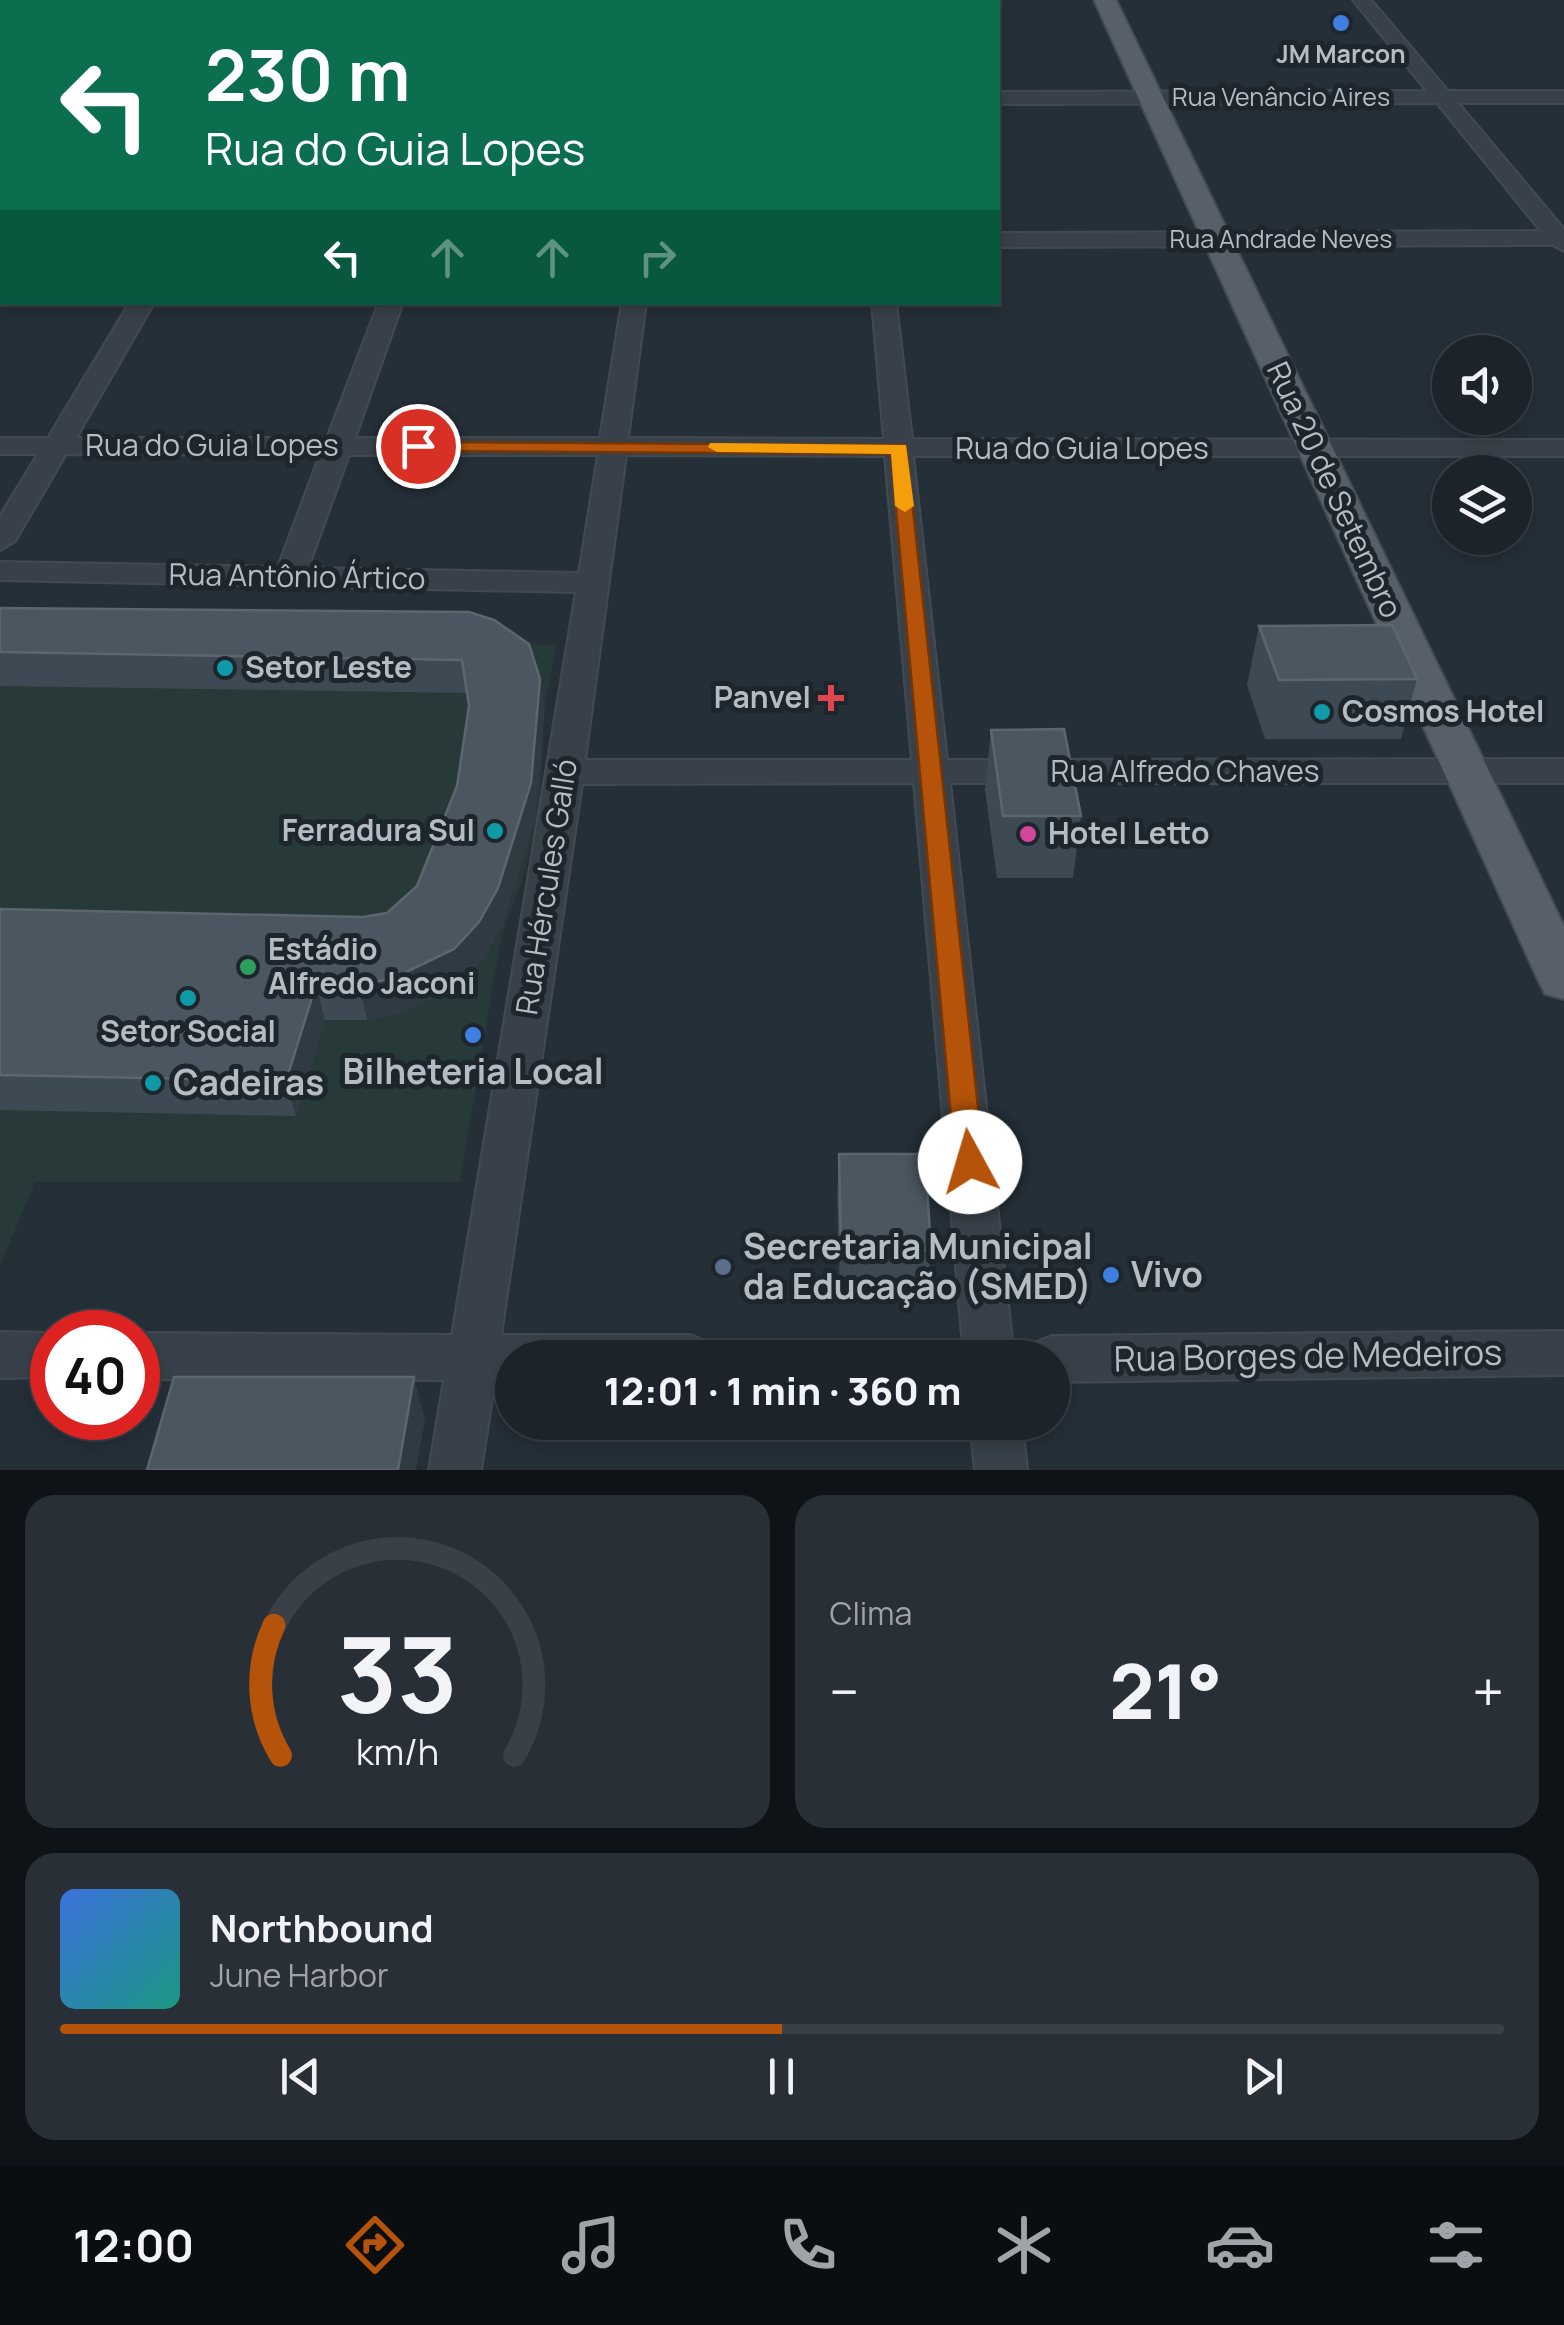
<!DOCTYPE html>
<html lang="pt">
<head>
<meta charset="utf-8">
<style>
  :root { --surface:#1c232a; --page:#292f36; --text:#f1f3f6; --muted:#a0a4a8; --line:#3a4047; --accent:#b45309 }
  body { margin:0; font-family:Manrope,sans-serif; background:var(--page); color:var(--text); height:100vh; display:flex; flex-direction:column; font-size:38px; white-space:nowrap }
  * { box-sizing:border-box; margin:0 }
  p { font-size:32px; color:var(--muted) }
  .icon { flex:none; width:55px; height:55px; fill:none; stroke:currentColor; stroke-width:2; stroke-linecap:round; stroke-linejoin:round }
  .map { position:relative; height:1470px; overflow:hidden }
  .sheet { display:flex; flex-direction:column; gap:25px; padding:25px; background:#0f1317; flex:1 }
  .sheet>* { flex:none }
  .top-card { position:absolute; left:0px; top:0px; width:1000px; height:305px; box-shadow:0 5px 15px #0003,0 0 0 2px var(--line); background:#0b6e4f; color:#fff; overflow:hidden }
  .fabs { position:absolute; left:1432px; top:335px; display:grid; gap:20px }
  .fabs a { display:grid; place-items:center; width:100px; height:100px; border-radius:50%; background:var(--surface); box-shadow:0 5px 15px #0003,0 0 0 2px var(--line); font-size:50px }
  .speed { position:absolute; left:30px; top:1310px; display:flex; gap:20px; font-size:50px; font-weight:700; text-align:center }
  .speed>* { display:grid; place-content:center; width:130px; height:130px; border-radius:50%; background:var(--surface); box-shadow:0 5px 15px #0003,0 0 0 2px var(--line); line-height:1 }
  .speed .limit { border:15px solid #d22; background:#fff; color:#111 }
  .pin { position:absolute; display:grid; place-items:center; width:85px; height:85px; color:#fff; margin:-42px; border:5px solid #fff; border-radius:50%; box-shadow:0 2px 10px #0007 }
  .me { position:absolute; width:110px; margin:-55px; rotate:354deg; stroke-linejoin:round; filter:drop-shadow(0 0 8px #0008) }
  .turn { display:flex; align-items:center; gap:35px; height:210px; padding:0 40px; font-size:45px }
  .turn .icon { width:130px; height:130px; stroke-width:2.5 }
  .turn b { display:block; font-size:70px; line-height:85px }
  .lanes { display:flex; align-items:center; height:95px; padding:0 40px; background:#0003; justify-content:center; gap:50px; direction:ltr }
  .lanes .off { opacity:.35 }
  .big { font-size:75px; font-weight:800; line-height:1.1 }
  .sheet .card { flex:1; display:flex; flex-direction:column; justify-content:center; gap:15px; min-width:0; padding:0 35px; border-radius:30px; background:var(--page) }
  .sheet .dial { align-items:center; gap:0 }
  .dial svg { height:260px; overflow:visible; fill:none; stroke:var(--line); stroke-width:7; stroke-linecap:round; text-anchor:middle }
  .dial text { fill:var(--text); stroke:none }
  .song { display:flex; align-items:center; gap:30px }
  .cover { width:120px; height:120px; border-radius:15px; background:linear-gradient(135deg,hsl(220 70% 55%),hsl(170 70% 35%)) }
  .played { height:10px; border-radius:5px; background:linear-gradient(90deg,var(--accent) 50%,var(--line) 50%) }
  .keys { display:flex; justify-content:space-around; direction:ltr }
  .heat { display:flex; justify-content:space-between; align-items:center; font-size:55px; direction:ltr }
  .sheet .tiles { flex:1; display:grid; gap:25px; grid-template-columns:1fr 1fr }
  .card:last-child { grid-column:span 2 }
  .trip { position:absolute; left:495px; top:1340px; width:575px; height:100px; border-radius:50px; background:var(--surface); box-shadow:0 5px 15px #0003,0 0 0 2px var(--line); font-weight:800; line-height:100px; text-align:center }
  .tab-bar { display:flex; height:160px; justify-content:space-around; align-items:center; background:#0b0e11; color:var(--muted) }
  .tab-bar .icon { width:70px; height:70px }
  .tab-bar .on { color:var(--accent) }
  .tab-bar b { font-size:45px; color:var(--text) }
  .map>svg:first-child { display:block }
  .green { fill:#273939 }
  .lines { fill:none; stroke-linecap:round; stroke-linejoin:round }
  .minor-casing { stroke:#424a51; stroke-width:4 }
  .major-casing { stroke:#424a51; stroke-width:4 }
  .minor { fill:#384149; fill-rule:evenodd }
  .major { fill:#576069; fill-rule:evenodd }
  .wall { fill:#3e4a53 }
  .shaded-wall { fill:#2f3a43 }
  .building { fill:#4b5660; stroke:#5b666f; stroke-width:2.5 }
  .route { fill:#b45309; stroke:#753606; stroke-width:2.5 }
  .slow { fill:#f59e0b }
  .shop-dot { fill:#3f7fe0; stroke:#1e262d; stroke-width:4 }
  .culture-dot { fill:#0f9aa8; stroke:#1e262d; stroke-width:4 }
  .health-dot { fill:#e0444e; stroke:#1e262d; stroke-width:4 }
  .hotel-dot { fill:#d1479c; stroke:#1e262d; stroke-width:4 }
  .leisure-dot { fill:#2e9e5b; stroke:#1e262d; stroke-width:4 }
  .service-dot { fill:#5c6f8a; stroke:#1e262d; stroke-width:4 }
  .labels { text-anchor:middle; stroke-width:10; stroke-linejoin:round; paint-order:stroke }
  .far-poi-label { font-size:25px; font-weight:bold; fill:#b4bcc4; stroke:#1e262d }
  .far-street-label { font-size:25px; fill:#b4bcc4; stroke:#1e262d }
  .street-label { font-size:30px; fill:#b4bcc4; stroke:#1e262d }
  .poi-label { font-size:30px; font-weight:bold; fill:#b4bcc4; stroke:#1e262d; text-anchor:start }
  .near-poi-label { font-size:35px; font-weight:bold; fill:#b4bcc4; stroke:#1e262d; text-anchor:start }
  .near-street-label { font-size:35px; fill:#b4bcc4; stroke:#1e262d }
</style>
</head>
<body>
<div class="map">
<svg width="1564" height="1470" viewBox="0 0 1564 1470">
  <rect width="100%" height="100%" fill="#252f38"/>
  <path class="green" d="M0,636l556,9 -11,59 -5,102 -17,72 -22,60 -41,244h-425l-35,84z"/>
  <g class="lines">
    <g class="minor-casing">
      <g id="minor">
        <path d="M405,0h19l2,2h-19z"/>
        <path d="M841,0h18v2h-17z"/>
        <path d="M1353,0h18l77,91h116v12h-106l106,126v22l-11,-6 -555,2v-14l543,-2 -104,-128 -439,1v-12l429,-1z"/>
        <rect x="0" y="73" width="2" height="12"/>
        <path d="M130,302l24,1 -78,135h251l52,-136h24l-48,136h245l22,-136h24l-18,136 256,1 -12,-137h24l16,137 652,1v16h-651l34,304 617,-1v24h-614l64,575h-50l-50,-575 -332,1 -81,551h189l18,7 7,16h-203v22h-17l-14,90h-52l15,-90 -306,-1v-46l314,2 124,-743 -576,-12v-18l278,5 42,-112 -254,-1 -51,87 -15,9v-34l38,-62h-38v-16h48zM349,455h249l-19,118 -271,-5zM626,455l259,1 27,304h-327z"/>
        <path d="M1564,1331v44l-512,7v-24h-24l6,-15 18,-7z"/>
        <path d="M0,1332l52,1v44l-52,1z"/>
        <path d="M970,1422h52l5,48h-52z"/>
      </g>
    </g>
    <g class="major-casing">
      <path id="major" d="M1094,0h22l448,926v73l-19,-5 -7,-14z"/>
    </g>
    <use href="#minor" class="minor"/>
    <use href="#major" class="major"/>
  </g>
  <g class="wall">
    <path d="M0,608l469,4 71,67 4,33 -9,105 -32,106 -18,35 -26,26 -58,29 -34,7h-42l-29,96 -296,-6v-201l363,8 24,-4 30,-27 40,-100 12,-78 -2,-15 -467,-7z"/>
    <path d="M1259,626l158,53 -16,60h-136l-18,-54z"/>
    <path d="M991,730l90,86 -8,62h-76l-12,-88z"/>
    <path d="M839,1154l92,96 -4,44 -87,-1 -3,-95z"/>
  </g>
  <g class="shaded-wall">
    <path d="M540,679l4,33 -9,105 -32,106 -18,35 -26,26 -58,29 -34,7 -8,-35z"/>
    <path d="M316,985l9,35 -29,96 -10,-35z"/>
    <path d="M414,1377l11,43 -9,50h-18z"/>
  </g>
  <g class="building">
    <path d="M0,608l469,4 25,8 35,24 11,35 -9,104 -33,105 -19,34 -25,27 -60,29 -35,7h-43l-30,96 -286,-6v-166l363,8 24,-4 30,-27 40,-100 12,-80 -7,-46 -462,-8z"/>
    <path d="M1392,625l25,54 -138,1 -20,-54z"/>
    <path d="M1064,729l17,87h-78l-12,-86z"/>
    <path d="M839,1154h86l6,96 -90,-1z"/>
    <path d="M174,1377h240l-16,93h-251z"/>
  </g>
  <path class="route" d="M411,442l495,3 78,717 -4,9 -10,4 -11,-4 -4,-9 -64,-708 -473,-3 -10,-5z"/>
  <path class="slow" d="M710,443l196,2 8,61 -9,6 -10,-6 -4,-52 -174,-2 -9,-5z"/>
  <g class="shop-dot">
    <circle cx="1341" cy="23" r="10"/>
    <circle cx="473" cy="1035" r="10"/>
    <circle cx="1111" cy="1275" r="10"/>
  </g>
  <g class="culture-dot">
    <circle cx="225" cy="668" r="10"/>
    <circle cx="1322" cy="712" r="10"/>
    <circle cx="495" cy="831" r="10"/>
    <circle cx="188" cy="998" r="10"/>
    <circle cx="153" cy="1083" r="10"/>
  </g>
  <path class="health-dot" d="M826 683h10v10h10v10h-10v10h-10v-10h-10v-10h10z"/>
  <circle class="hotel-dot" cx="1028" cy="834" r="10"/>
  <circle class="leisure-dot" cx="248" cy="967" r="10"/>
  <circle class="service-dot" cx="723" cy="1267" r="10"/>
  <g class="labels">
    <g class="far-poi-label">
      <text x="1341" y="63">JM Marcon</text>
    </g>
    <g class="far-street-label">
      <text x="1281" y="106">Rua Venâncio Aires</text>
      <text x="1281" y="248">Rua Andrade Neves</text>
    </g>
    <g class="street-label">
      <text x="212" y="456">Rua do Guia Lopes</text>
      <text x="1082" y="459">Rua do Guia Lopes</text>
      <text transform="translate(1334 490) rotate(65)" y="10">Rua 20 de Setembro</text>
      <text transform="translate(297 577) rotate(1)" y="10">Rua Antônio Ártico</text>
      <text x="1185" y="782">Rua Alfredo Chaves</text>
      <text transform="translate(547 887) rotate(-81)" y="10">Rua Hércules Galló</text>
    </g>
    <g class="poi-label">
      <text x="245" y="678">Setor Leste</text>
      <text x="811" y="708" text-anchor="end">Panvel</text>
      <text x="1342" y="722">Cosmos Hotel</text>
      <text x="475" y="841" text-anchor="end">Ferradura Sul</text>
      <text x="1048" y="844">Hotel Letto</text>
      <text x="268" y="960">Estádio<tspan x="268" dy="34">Alfredo Jaconi</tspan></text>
      <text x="188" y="1042" text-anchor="middle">Setor Social</text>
    </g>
    <g class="near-poi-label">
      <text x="473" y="1084" text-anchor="middle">Bilheteria Local</text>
      <text x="173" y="1095">Cadeiras</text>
      <text x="743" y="1259">Secretaria Municipal<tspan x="743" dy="40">da Educação (SMED)</tspan></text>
      <text x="1131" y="1287">Vivo</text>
    </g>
    <g class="near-street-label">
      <text transform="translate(1308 1356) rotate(-1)" y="12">Rua Borges de Medeiros</text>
    </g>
  </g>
</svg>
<div class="fabs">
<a><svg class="icon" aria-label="sound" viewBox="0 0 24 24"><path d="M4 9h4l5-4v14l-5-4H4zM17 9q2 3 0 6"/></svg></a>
<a><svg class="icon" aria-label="layers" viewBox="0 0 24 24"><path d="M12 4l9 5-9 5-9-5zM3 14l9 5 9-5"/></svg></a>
</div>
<div class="speed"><div class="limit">40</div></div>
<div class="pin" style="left:418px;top:446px;background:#d93025"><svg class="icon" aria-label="arrive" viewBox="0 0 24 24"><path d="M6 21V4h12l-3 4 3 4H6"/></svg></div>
<svg class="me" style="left:970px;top:1162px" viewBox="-20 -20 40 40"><circle r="19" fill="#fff"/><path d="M0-13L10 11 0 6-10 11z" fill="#b45309"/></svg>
<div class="trip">12:01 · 1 min · 360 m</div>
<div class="top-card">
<div class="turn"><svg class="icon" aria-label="left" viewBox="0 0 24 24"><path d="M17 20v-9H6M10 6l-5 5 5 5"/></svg><div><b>230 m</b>Rua do Guia Lopes</div></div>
<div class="lanes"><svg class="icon" aria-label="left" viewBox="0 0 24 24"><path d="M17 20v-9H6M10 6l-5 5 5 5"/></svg><svg class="icon off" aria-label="ahead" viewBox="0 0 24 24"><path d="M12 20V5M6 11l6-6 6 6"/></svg><svg class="icon off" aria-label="ahead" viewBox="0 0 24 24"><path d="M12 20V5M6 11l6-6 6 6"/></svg><svg class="icon off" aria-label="right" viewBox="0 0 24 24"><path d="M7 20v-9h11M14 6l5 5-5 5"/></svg></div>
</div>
</div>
<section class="sheet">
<div class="tiles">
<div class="card dial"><svg viewBox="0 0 100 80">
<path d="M14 69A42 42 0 1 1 86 69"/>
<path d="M14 69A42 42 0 0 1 12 29" stroke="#b45309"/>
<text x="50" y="56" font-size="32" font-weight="700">33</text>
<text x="50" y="72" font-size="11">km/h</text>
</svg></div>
<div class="card"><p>Clima</p>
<div class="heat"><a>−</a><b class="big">21°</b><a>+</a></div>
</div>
<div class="card">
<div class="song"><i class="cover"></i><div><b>Northbound</b><p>June Harbor</p></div></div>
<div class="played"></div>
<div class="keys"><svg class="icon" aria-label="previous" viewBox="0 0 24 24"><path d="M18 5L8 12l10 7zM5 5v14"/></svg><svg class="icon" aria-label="pause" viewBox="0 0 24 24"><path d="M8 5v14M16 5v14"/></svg><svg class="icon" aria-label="next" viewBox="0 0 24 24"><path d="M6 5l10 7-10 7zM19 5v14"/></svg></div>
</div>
</div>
</section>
<nav class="tab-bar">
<b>12:00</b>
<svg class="icon on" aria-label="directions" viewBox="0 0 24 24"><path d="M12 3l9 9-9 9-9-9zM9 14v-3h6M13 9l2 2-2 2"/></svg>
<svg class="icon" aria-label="music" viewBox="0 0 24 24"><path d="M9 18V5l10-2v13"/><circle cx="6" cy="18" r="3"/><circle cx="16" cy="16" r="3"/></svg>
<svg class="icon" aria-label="phone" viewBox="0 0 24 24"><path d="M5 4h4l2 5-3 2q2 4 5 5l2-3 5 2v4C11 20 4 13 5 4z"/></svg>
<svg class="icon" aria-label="climate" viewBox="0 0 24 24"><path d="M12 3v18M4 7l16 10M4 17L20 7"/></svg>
<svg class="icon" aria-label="car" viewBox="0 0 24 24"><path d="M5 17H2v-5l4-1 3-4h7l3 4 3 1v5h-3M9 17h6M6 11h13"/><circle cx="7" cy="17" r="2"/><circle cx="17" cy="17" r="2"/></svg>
<svg class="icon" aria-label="filters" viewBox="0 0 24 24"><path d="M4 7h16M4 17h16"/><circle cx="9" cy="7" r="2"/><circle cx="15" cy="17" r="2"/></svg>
</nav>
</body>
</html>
